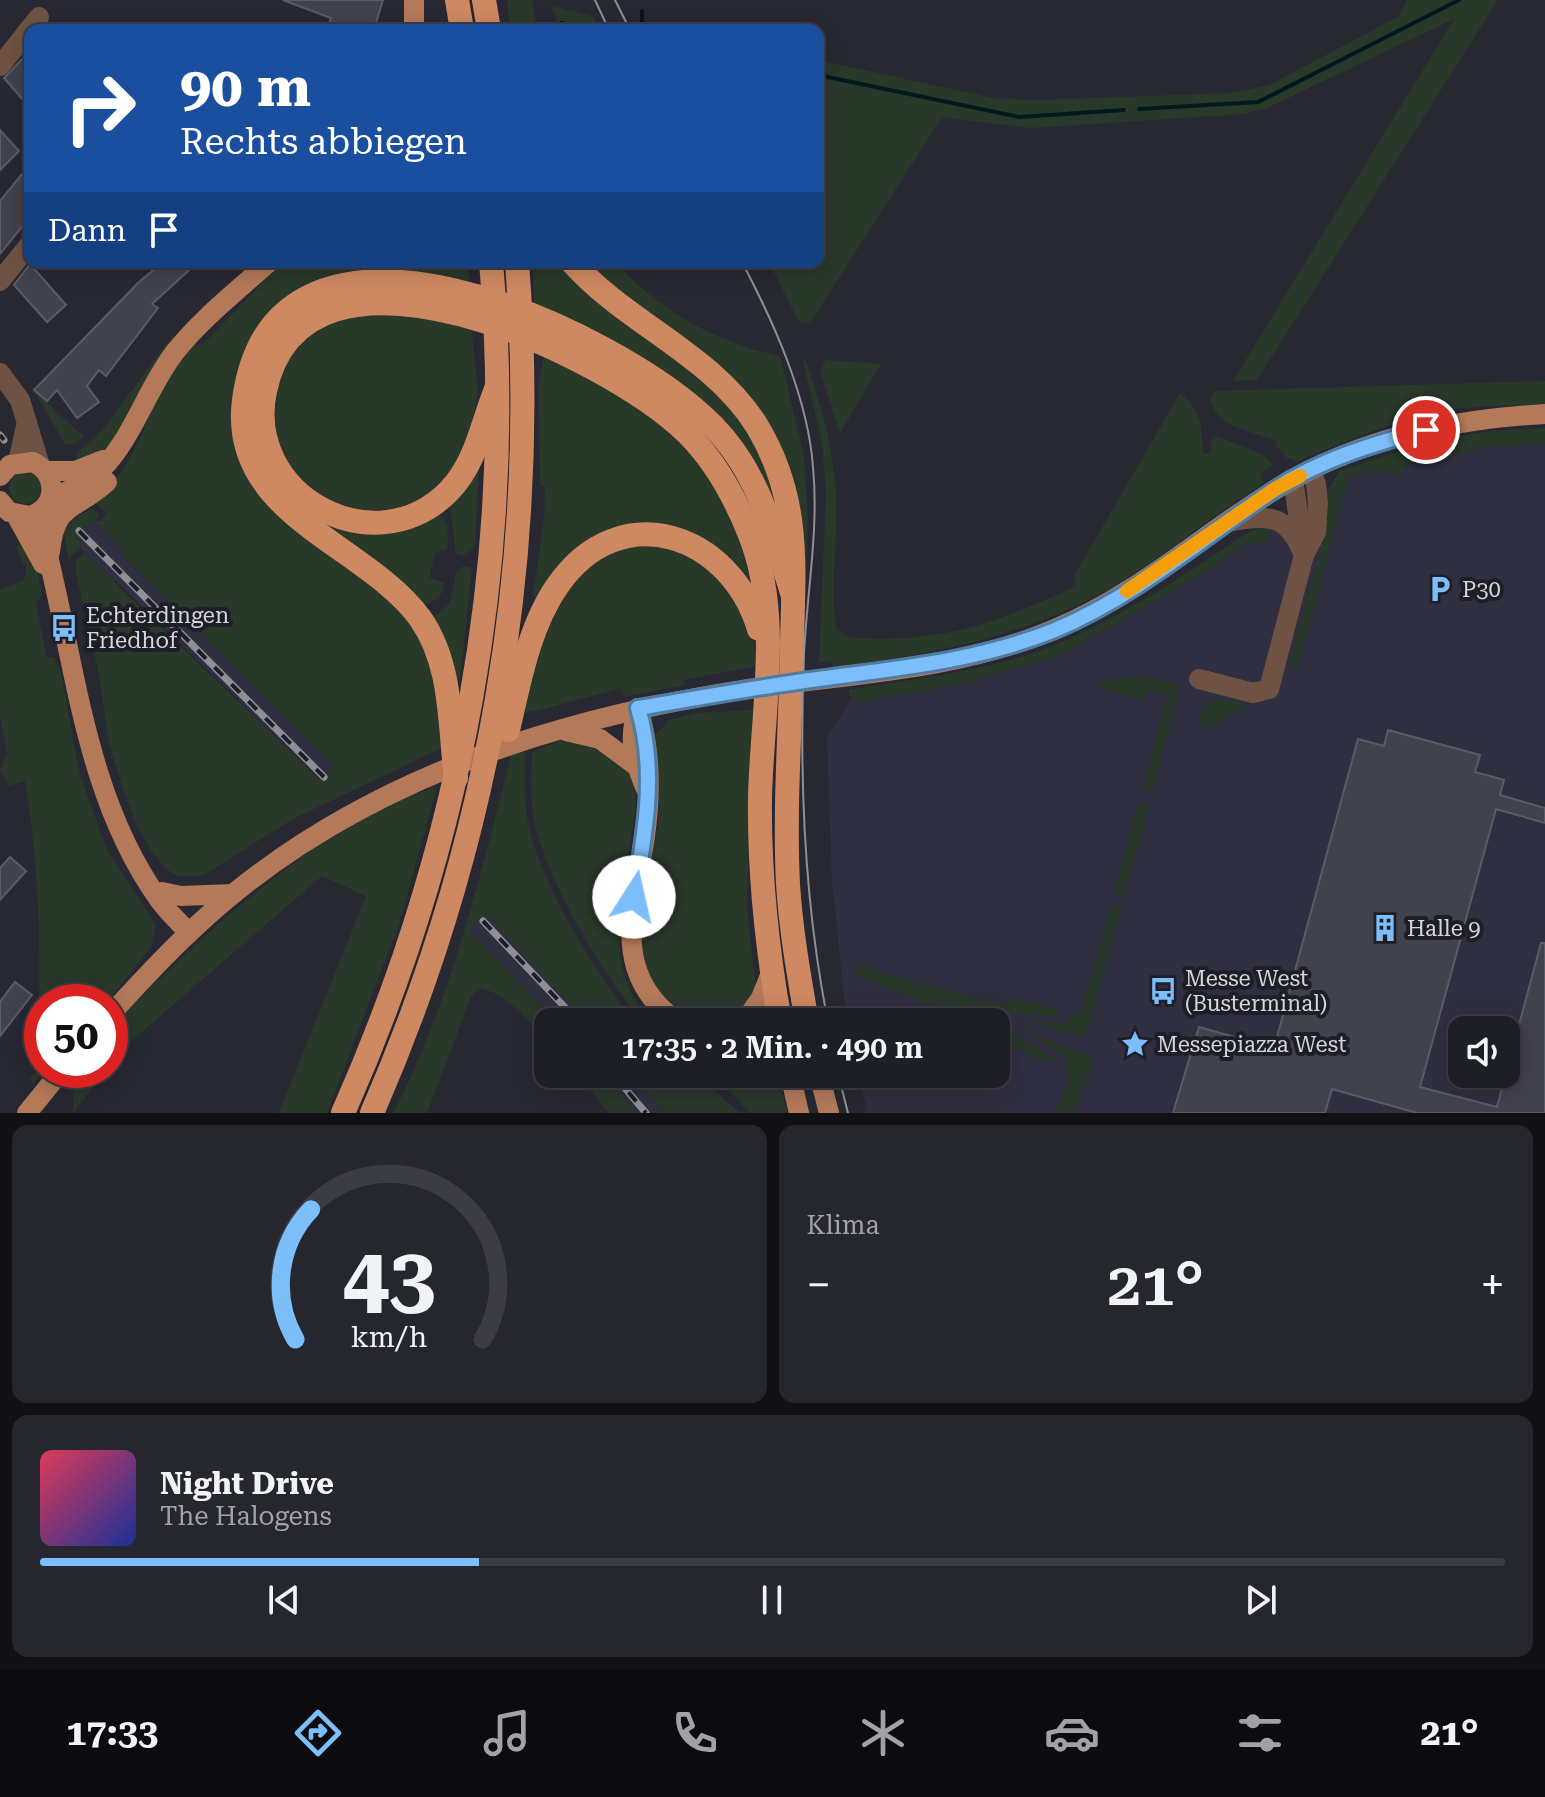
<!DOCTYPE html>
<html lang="de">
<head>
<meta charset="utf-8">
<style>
  :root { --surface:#1e1e26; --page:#26272e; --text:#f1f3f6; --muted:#a1a2a7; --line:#3c3c43; --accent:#7cbef9 }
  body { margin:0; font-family:"Roboto Serif",serif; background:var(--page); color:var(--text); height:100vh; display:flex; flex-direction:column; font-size:30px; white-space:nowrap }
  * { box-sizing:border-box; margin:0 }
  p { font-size:26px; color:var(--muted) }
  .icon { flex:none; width:44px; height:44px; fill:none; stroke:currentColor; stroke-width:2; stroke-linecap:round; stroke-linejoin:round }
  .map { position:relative; height:1113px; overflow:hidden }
  .details { display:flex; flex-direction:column; gap:12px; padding:12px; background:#101015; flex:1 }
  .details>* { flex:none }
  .guide { position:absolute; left:24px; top:24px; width:800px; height:244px; border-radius:16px; box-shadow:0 4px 20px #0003,0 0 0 2px var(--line); background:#1a4fa0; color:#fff; overflow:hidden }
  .tools { position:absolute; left:1448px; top:1016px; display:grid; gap:16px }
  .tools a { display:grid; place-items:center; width:72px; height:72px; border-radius:16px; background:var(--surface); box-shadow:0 4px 20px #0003,0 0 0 2px var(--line); font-size:40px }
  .speed { position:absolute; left:24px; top:984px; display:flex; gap:16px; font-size:40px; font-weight:700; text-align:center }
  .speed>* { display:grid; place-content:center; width:104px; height:104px; border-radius:50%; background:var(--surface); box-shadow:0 4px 20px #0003,0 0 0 2px var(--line); line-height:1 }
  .speed .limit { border:12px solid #d22; background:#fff; color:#111 }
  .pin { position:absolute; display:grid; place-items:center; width:68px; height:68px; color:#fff; margin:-34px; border:4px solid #fff; border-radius:50%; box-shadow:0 2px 8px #0007 }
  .me { position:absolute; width:88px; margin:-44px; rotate:10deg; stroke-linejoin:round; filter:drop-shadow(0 0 6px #0008) }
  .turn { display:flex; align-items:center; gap:28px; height:168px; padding:0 24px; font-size:36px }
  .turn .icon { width:104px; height:104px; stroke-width:2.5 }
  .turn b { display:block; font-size:56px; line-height:68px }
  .then { display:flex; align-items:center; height:76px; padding:0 24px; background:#0003; gap:16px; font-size:30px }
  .big { font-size:60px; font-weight:600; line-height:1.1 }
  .details .card { flex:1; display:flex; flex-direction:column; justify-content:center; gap:12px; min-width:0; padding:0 28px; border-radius:16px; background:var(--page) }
  .details .dial { align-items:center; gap:0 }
  .dial svg { height:208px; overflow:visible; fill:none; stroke:var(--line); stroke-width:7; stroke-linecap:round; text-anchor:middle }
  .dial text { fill:var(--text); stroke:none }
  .song { display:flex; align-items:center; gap:24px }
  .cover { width:96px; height:96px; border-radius:12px; background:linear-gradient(135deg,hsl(350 70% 55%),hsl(230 70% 35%)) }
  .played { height:8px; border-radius:4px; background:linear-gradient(90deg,var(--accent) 30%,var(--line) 30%) }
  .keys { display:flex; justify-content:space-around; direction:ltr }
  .heat { display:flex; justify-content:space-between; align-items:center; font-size:44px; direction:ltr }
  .details .tiles { flex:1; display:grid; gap:12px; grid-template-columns:1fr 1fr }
  .card:last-child { grid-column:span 2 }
  .trip { position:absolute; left:534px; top:1008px; width:476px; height:80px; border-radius:16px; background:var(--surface); box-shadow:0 4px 20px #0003,0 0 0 2px var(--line); font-weight:600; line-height:80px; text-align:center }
  .menu { display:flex; height:128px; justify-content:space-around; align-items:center; background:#0c0c0f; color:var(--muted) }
  .menu .icon { width:56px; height:56px }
  .menu .active { color:var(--accent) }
  .menu b { font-size:36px; color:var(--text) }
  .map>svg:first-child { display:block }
  .built { fill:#302f41; fill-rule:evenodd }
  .green { fill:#283829 }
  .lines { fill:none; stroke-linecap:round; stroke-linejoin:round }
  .stream { stroke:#01191c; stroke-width:4 }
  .building { fill:#42424e; stroke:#5b5b68; stroke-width:2 }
  .minor { stroke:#6f5243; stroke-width:20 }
  .major { stroke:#b37959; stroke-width:20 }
  .highway { stroke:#ce8962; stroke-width:24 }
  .tram { stroke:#8f8f98; stroke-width:2 }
  .rail-casing { stroke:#8f8f98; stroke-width:7 }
  .rail { stroke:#1e1e29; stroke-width:4; stroke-dasharray:12; stroke-linecap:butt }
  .route-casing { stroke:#517ca2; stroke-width:20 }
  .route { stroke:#7cbef9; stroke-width:14 }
  .slow { stroke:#f59e0b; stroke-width:14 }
  .labels { text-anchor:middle; stroke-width:8; stroke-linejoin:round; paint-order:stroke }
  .poi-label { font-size:22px; fill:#d5d5dc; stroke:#1e1e29; text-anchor:start }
</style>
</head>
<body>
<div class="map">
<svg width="1545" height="1113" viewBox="0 0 1545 1113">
  <rect width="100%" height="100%" fill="#282833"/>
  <g class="built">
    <path d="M1545,438v675h-677l-10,-39h138v-52h-149l-15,-139 -5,-146 28,-43 206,-39 151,-87 146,-101 50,-15zM1462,1030h44v44h-44z"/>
    <path d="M98,524l27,28 -4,3 213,212 -13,13 -206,-200 -3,2 -32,-34 -2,-15 3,-5z"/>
    <path d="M486,914l62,65 39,43h-29l-88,-91z"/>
    <path d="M605,1074h27l32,39h-28z"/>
  </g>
  <g class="green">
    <path d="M507,0h25l5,30h-27z"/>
    <path d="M1407,0h91l-241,380 -24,1 221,-362 -187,89 -23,6 -213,14 -89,-11 -132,206 -11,-1 -30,-60h49v-202l175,38 40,2 199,-7 37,-8 129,-68z"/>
    <path d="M552,6l41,10 5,14 -39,-2z"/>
    <path d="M283,262h184l3,24c-31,-9 -64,-18 -97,-16 -65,4 -123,48 -135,114 -4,17 -1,37 0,55l146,149 49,66 11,93 -151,72 -91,57h-25l-12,-8 -15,-19 -15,-27 -14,-39 -13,-44 -9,-64 -24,-107 1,-7 8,-8 236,227 13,-14 -212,-211 3,-4 -26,-27 -17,4 -3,10 4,8 -14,13 -4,-28 10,-12 18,-11 7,7 -4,6h6l5,-9 -9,-7 -1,-6c36,-30 48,-72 67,-113 7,-15 21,-28 31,-41l9,-1z"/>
    <path d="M532,262h29c24,25 48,51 76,71 39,29 90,56 114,100 15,28 24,62 35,91l-29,-51 -222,-165z"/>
    <path d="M588,262h28c40,47 103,82 164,94l24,99 4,65 -2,65h-3l-24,-137z"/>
    <path d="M393,308l78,16 7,67 -9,53 -19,33 -24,20 -29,11 -38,3 -29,-9 -31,-21 -21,-29 -7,-37 5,-36 21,-37 27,-20z"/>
    <path d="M173,335l2,2 -62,104 -14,14 -23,6 1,-8 26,-24z"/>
    <path d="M544,356l80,40 51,34 51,66 32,99 -29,-34 -93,-32 -97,71 -6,-5 11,-77 1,-32 -5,-1 -2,-100z"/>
    <path d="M826,360l55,4 -41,69 -20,-61z"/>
    <path d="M803,361h3c15,43 27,86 30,132 2,46 -6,91 0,136l12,8c88,8 150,-14 228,-51l-2,-10 106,-183c22,17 22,35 23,61l8,-1v-12l6,-5 45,18 12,11 -14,9 4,9c-50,31 -95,70 -146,101 -89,52 -185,70 -285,83l-1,-6 -13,2 7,-171 -4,-49z"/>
    <path d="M1545,381v23c-29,2 -59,1 -87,5 -56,7 -108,31 -160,52l-11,-3 -12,-13 1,-5c-24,-8 -63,-13 -66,-43l5,-6z"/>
    <path d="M34,391l50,46 -11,8 -8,-1z"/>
    <path d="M1545,428v17l-69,2 -1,4 -74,16 1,10c-22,-6 -37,-14 -55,5l-49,185 -9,-2 33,-121 5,-51 12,-22 99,-32 54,-8z"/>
    <path d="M475,469l4,1 -4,77 -11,9 -8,-2c-4,-20 -1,-31 -9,-52z"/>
    <circle cx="25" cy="488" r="16"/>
    <path d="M298,502l34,21 103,-12c14,9 14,22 12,38l-12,4 -6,25 15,4c-1,16 -9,19 -22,24l-104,-80z"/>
    <path d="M1264,525l5,5 -2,12 -21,2 -34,24 -151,87 -105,30 -97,17 -10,-7v-5c67,-12 139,-18 203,-44 48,-19 106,-54 150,-83 21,-13 39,-28 62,-38z"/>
    <path d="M23,538l13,28 6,29 -6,9 11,54 7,-1 7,16 19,102 27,75 49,75 -5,22 -44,55h-65v68h3l-12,14 -3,-6 6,-7c6,-97 5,-194 -11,-290l-16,5 -9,-15 7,-18 -7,-36v-127l24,-10 2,-11 -10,-21z"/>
    <path d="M628,543l67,10 53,56 9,57 -74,14 3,5 -62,12 -2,-9 -86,23 -18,2 22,-80 29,-53z"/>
    <path d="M463,566l9,2 -12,111 -4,1 -25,-60 19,-17 6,-30z"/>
    <path d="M1130,676l27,3 23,8 -28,104h-10l26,-97 -20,-5 -4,12 -52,-17z"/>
    <path d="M1223,698l19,5 4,4 -43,24c-7,-20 0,-29 20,-33z"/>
    <path d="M754,710l-7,199 9,79 -14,25 -11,7 -30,2 -14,-6 -28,-24 -14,-23 -7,-47 20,-96 1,-51 -4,-39 14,-16 28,-7z"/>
    <path d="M559,741c9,1 22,-1 30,2 15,6 40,24 45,40 4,18 -1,43 -4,61 -10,58 -28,134 25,178h-12c-40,-47 -100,-146 -110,-208 -3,-20 -2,-41 -1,-62z"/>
    <path d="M525,752c0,18 -1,38 1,56 6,64 69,164 109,214h-48l-101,-108 -16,17 88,91h-10v20c-19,-21 -41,-49 -69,-54l-8,9 -44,116h-34c57,-108 88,-240 118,-358z"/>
    <path d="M437,786l-37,135 -73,192h-48l87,-217 -44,-20 -202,175 -10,14v-38c82,-80 163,-160 264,-216 20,-10 42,-17 63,-25z"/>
    <path d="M1139,802l10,3 -25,91 -10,-2z"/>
    <path d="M1112,904l10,3 -37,130 -57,-15 42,1 1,-10 9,2z"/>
    <path d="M856,965l148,41 2,-9 52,13 -1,6 -46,-2 -6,13 49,32 -3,4 -55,-20v-21h-22l-118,-47z"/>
    <path d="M1025,1031l64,25 4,8 -19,49h-18l16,-42 -8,-3 4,-9z"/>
    <path d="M78,1070h28l-33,43 1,-37z"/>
    <path d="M577,1074h28l31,39h-27z"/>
    <path d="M632,1074h63l45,39h-76z"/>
    <path d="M708,1074h68l12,39h-38l-18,-20z"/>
  </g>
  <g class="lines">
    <g class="stream">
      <path d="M561,23l36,7"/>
      <path d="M642,30v-19"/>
      <path d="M818,75l201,42 105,-7"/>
      <path d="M1139,109l119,-7 201,-102"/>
    </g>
  </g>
  <g class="building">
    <path d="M283,0h100l-8,26 -5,-1 -2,5h-41l4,-12z"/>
    <path d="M23,58l7,8v42l-26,-30z"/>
    <path d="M0,130l19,21 -19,19z"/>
    <path d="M30,164v53l-30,37v-53z"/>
    <path d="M163,262h35l-46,42 6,4 -52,68 -7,-6 -12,16 12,16 -22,16 -20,-28 -10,11 -13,-11 105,-108z"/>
    <path d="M30,264l36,41 -19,17 -33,-37z"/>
    <path d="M1388,730l92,25 -5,17 29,8 -4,15 45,13v15l-49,-14 -76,278 77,20 44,-164h4v170h-128l-85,-24 -7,24h-152l26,-86 75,21 84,-309 26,7z"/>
    <path d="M10,857l16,14 -26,29v-32z"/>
    <path d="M15,982l17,13 -32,41v-34z"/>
  </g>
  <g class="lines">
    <g class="minor">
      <path d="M0,66l39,-49"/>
      <path d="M0,281l30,-37"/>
      <path d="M0,373l20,27 20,66"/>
      <path d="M18,462l9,-40"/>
      <path d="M1293,479l10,68"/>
      <path d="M1232,521c39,-6 55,-7 72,34"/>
      <path d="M1199,679l54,14 16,-4 35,-134 12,-23 2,-29 -2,-19 -5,-13"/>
    </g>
    <g class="major">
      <path d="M414,30v-30"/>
      <path d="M46,471h29l28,-11"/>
      <path d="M0,476l10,-11 23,-3c26,13 24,45 -3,54l-21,-4 -9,-11"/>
      <path d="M51,498c15,-6 31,-12 43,-22 36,-29 52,-87 81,-124 27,-34 62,-61 94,-90"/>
      <path d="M42,510l-1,18c34,125 41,265 119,373 8,11 19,21 29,32"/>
      <path d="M16,515l27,49"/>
      <path d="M50,552c5,-51 26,-41 57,-70"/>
      <path d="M638,708c13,42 13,85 7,128 -10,68 -37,138 33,186"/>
      <path d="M638,708c-10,31 -5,51 8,81"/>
      <path d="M566,731l34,8 35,26"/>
      <path d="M162,892l19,4 52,-2"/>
      <path d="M110,1015c43,-47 87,-94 138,-133 141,-109 313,-163 487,-191 107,-17 219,-19 320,-62 84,-35 147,-95 223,-141 79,-49 176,-69 267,-74"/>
      <path d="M744,1022l17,-24 10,-25"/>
      <path d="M790,1074l9,39"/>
      <path d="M819,1074l10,39"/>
      <path d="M27,1113l35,-43"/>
    </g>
    <g class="highway">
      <path d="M457,0l5,30"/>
      <path d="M484,0l5,30"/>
      <path d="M572,262c55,62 140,92 185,164 43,71 37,137 35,216 -1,80 -8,162 -4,242 3,47 11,92 19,138"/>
      <path d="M496,389c-14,35 -20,74 -47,102 -75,76 -206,4 -184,-100 38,-183 343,-35 422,42 29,29 48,64 63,102 32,79 12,178 10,262 -1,75 7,151 20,225"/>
      <path d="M508,730c11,-47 21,-104 50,-145 62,-89 172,-52 201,44"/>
      <path d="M456,778c-7,-54 -3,-113 -36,-160 -55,-75 -191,-103 -176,-218 30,-231 375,-70 469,26 47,48 60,108 80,170"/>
      <path d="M343,1113c119,-267 174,-559 148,-851"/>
      <path d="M372,1113c118,-269 168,-558 145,-851"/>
    </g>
    <g class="tram">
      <path d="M595,0l14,30"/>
      <path d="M615,0l15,30"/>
      <path d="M742,262c32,61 66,136 71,205 6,62 -6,125 -9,187 -5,123 0,248 24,368"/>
      <path d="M838,1074l10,39"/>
    </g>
    <g class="rail-casing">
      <g id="rail">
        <path d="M0,435l4,5"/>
        <path d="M79,531l245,246"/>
        <path d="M483,921l96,101"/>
        <path d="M613,1074l33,39"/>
      </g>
    </g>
    <use href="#rail" class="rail"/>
  </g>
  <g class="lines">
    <g class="route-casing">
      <path id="route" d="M634,897c11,-63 23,-126 4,-189 60,-10 120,-21 180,-29 81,-11 160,-18 237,-49 81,-34 147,-92 219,-140 45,-30 101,-47 152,-60"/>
    </g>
    <use href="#route" class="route"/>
    <path class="slow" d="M1127,591l148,-102 25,-13"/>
  </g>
  <defs>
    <g id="parking-bare" transform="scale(2.16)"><path d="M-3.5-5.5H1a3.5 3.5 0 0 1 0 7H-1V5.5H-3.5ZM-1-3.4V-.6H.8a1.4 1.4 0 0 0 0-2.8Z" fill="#7cbef9" stroke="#1e1e29" stroke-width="2.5" paint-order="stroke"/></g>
    <g id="bus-bare" transform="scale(2.16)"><path d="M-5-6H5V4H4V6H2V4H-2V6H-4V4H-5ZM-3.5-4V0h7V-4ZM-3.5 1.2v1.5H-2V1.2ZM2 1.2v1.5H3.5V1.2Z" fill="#7cbef9" stroke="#1e1e29" stroke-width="2.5" paint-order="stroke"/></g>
    <g id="building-bare" transform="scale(2.16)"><path d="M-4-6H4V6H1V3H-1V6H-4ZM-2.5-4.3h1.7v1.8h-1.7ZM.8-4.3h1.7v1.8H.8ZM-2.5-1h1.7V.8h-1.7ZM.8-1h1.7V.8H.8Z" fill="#7cbef9" stroke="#1e1e29" stroke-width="2.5" paint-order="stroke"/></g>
    <g id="sight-bare" transform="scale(2.16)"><path d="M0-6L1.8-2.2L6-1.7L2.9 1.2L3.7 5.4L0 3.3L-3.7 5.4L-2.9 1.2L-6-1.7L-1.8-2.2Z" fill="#7cbef9" stroke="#1e1e29" stroke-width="2.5" paint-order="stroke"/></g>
  </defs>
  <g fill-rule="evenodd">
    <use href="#parking-bare" x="1440" y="589"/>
    <use href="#bus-bare" x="64" y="628"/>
    <use href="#building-bare" x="1385" y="928"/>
    <use href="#bus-bare" x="1163" y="991"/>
    <use href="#sight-bare" x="1135" y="1044"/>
  </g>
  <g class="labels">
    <g class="poi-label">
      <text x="1462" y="597">P30</text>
      <text x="86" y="623">Echterdingen<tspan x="86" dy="25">Friedhof</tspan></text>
      <text x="1407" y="936">Halle 9</text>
      <text x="1185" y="986">Messe West<tspan x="1185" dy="25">(Busterminal)</tspan></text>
      <text x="1157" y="1052">Messepiazza West</text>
    </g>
  </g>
</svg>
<div class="tools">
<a><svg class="icon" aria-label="sound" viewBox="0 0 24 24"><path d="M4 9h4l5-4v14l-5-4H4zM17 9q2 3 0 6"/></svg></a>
</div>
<div class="speed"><div class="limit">50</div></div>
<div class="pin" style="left:1426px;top:430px;background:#d93025"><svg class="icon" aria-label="arrive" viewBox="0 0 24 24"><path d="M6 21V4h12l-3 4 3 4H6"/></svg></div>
<svg class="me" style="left:634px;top:897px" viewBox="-20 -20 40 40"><circle r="19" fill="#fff"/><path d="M0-13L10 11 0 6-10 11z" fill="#7cbef9"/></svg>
<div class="trip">17:35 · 2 Min. · 490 m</div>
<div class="guide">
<div class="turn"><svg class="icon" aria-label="right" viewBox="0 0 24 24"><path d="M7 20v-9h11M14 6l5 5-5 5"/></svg><div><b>90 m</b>Rechts abbiegen</div></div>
<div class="then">Dann<svg class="icon" aria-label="arrive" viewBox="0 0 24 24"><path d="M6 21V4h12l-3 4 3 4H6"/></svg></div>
</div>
</div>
<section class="details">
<div class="tiles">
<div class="card dial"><svg viewBox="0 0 100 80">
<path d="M14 69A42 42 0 1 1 86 69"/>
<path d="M14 69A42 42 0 0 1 20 19" stroke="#7cbef9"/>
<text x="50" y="56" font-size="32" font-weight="700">43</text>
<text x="50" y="72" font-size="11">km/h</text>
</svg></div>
<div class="card"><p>Klima</p>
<div class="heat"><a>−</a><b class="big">21°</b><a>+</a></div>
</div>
<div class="card">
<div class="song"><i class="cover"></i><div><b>Night Drive</b><p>The Halogens</p></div></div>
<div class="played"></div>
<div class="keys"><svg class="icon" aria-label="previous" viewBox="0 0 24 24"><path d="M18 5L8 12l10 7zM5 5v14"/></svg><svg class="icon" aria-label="pause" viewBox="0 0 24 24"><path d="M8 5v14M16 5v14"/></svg><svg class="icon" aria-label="next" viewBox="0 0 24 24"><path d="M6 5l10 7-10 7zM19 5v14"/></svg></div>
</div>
</div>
</section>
<nav class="menu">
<b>17:33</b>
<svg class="icon active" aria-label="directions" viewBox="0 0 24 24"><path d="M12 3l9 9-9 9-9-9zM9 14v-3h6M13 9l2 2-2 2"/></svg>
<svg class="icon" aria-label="music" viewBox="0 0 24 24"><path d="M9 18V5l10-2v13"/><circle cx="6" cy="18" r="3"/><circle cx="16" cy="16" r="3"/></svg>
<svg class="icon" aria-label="phone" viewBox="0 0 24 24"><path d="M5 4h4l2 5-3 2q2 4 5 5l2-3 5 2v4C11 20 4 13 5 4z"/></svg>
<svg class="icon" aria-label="climate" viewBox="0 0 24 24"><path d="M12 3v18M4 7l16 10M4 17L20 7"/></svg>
<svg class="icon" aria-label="car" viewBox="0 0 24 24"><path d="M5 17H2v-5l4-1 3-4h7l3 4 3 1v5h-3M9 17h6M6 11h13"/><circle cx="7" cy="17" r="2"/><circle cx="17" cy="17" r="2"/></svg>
<svg class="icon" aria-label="filters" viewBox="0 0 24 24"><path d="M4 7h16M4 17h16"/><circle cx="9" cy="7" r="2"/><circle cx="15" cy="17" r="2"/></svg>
<b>21°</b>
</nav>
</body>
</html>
